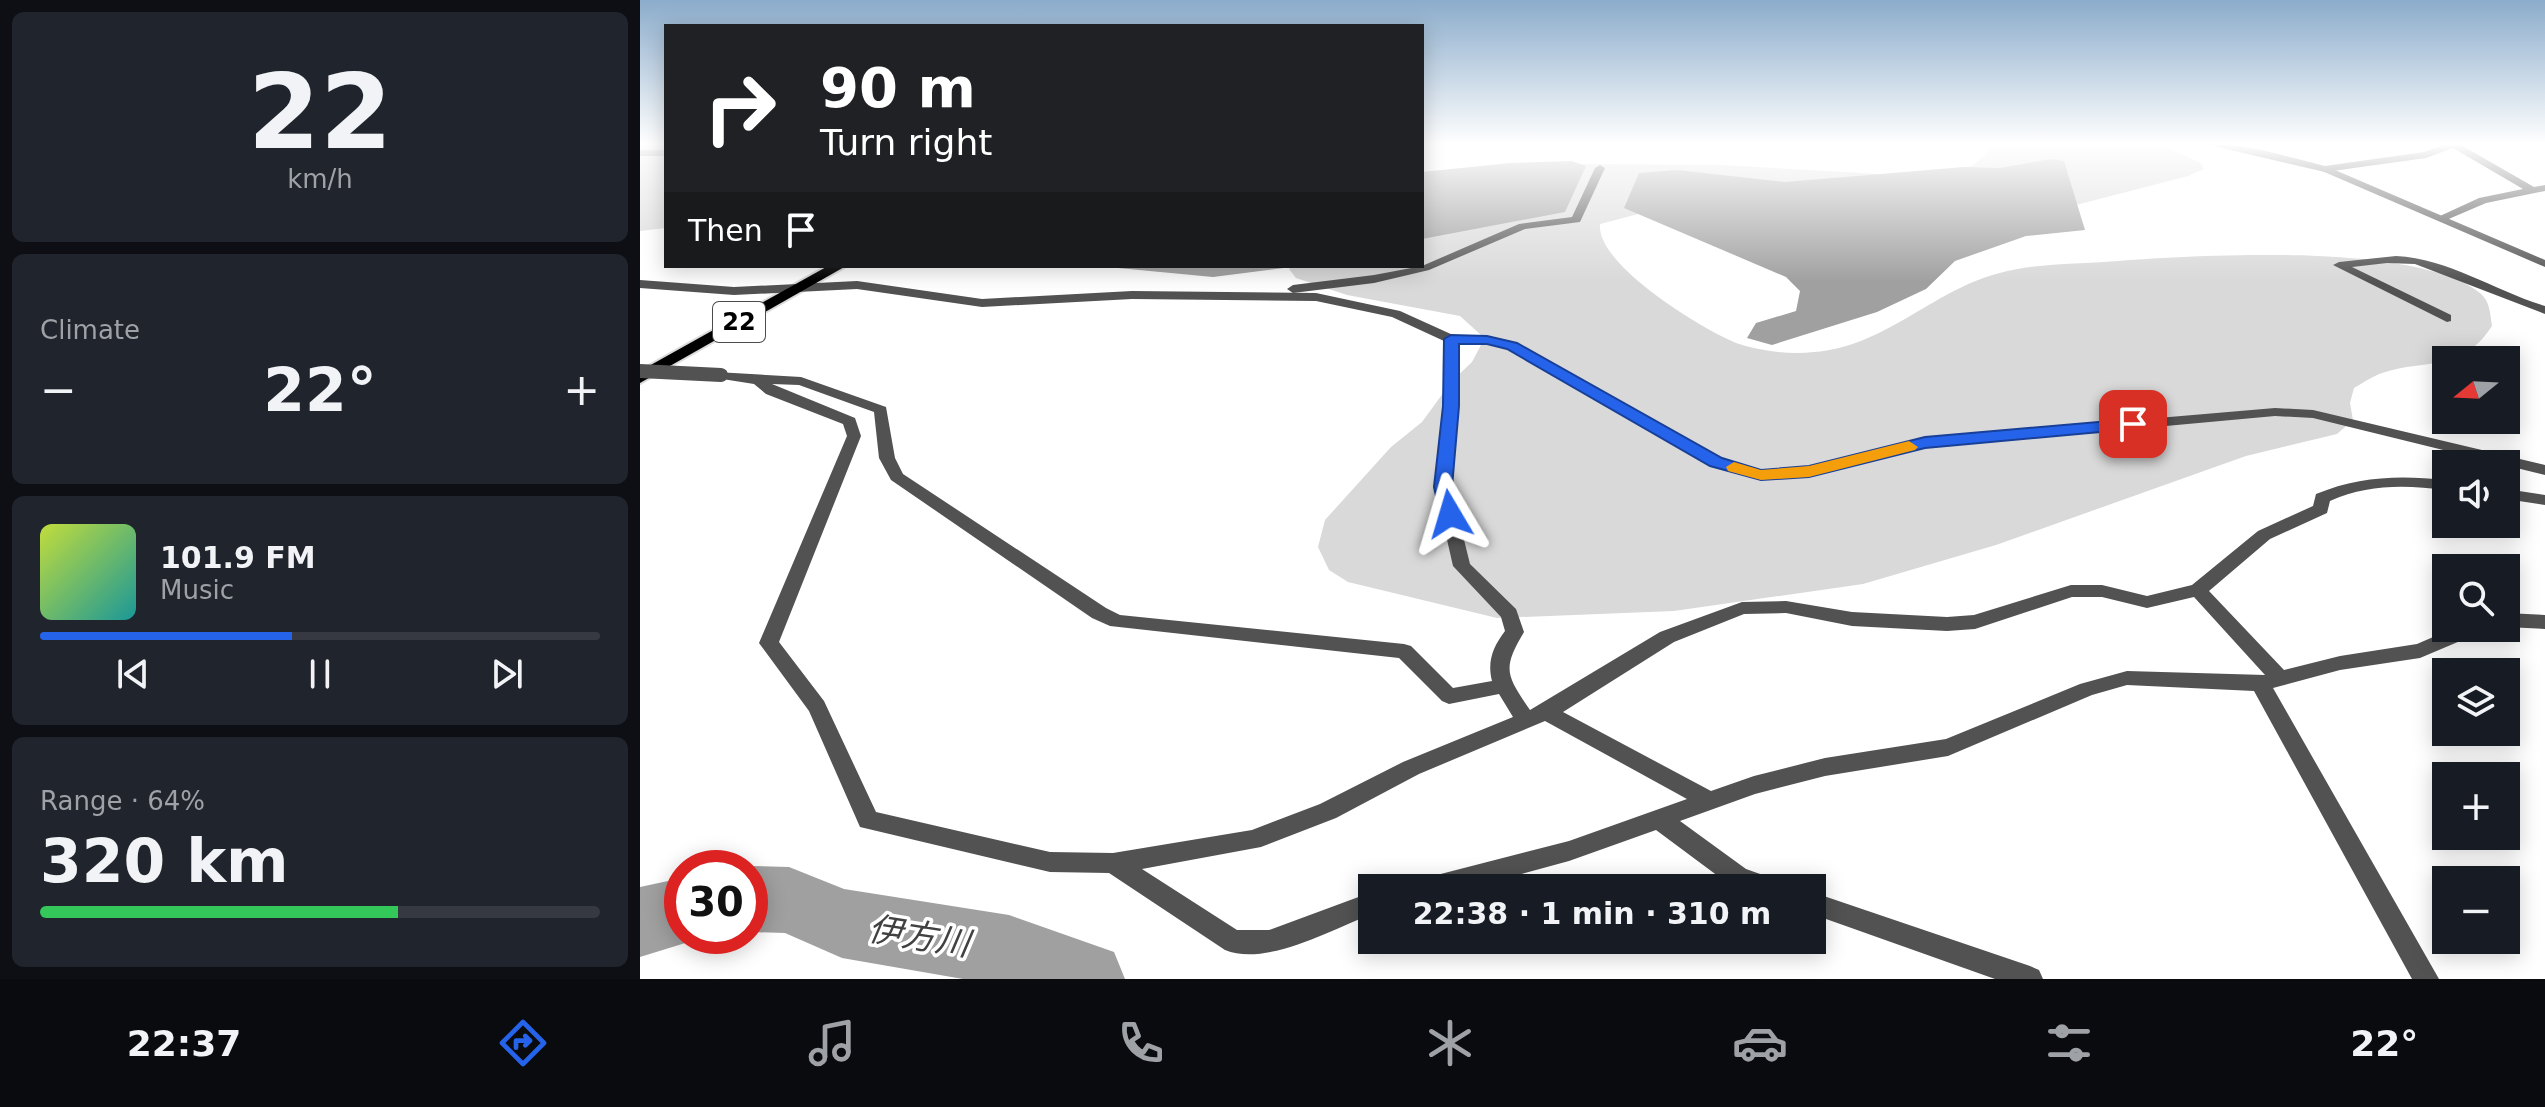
<!DOCTYPE html>
<html lang="en">
<head>
<meta charset="utf-8">
<style>
  :root { --surface:#171b24; --page:#20242c; --text:#f1f3f6; --muted:#9ea1a6; --line:#363941; --accent:#2563eb }
  body { margin:0; font-family:"DejaVu Sans","Noto Sans JP",sans-serif; background:var(--page); color:var(--text); height:100vh; display:flex; flex-direction:column; font-size:30px; white-space:nowrap }
  * { box-sizing:border-box; margin:0 }
  p { font-size:26px; color:var(--muted) }
  .icon { flex:none; width:44px; height:44px; fill:none; stroke:currentColor; stroke-width:2; stroke-linecap:round; stroke-linejoin:round }
  .map { position:relative; flex:1; overflow:hidden }
  .panel { display:flex; flex-direction:column; gap:12px; padding:12px; background:#0d0f14; width:640px }
  .panel>* { flex:none }
  .banner { position:absolute; left:24px; top:24px; width:760px; height:244px; border-radius:0px; box-shadow:0 4px 20px #0003; background:#202124; color:#fff; overflow:hidden }
  .needle { width:52px; rotate:252deg }
  .controls { position:absolute; left:1792px; top:346px; display:grid; gap:16px }
  .controls a { display:grid; place-items:center; width:88px; height:88px; border-radius:0px; background:var(--surface); box-shadow:0 4px 20px #0003; font-size:40px }
  .speed { position:absolute; left:24px; top:850px; display:flex; gap:16px; font-size:40px; font-weight:700; text-align:center }
  .speed>* { display:grid; place-content:center; width:104px; height:104px; border-radius:50%; background:var(--surface); box-shadow:0 4px 20px #0003; line-height:1 }
  .speed .limit { border:12px solid #d22; background:#fff; color:#111 }
  .pin { position:absolute; display:grid; place-items:center; width:68px; height:68px; color:#fff; margin:-34px; border-radius:16px; box-shadow:0 4px 12px #0006 }
  .me { position:absolute; width:88px; margin:-44px; rotate:353deg; stroke-linejoin:round; filter:drop-shadow(0 0 6px #0008) }
  .turn { display:flex; align-items:center; gap:28px; height:168px; padding:0 24px; font-size:36px }
  .turn .icon { width:104px; height:104px; stroke-width:2.5 }
  .turn b { display:block; font-size:56px; line-height:68px }
  .then { display:flex; align-items:center; height:76px; padding:0 24px; background:#0003; gap:16px; font-size:30px }
  .big { font-size:60px; font-weight:800; line-height:1.1 }
  .panel .card { flex:1; display:flex; flex-direction:column; justify-content:center; gap:12px; min-width:0; padding:0 28px; border-radius:12px; background:var(--page) }
  .panel .dial { align-items:center; gap:0 }
  .dial b { font-size:104px; line-height:1 }
  .song { display:flex; align-items:center; gap:24px }
  .cover { width:96px; height:96px; border-radius:12px; background:linear-gradient(135deg,hsl(70 70% 55%),hsl(180 70% 35%)) }
  .played { height:8px; border-radius:4px; background:linear-gradient(90deg,var(--accent) 45%,var(--line) 45%) }
  .keys { display:flex; justify-content:space-around; direction:ltr }
  .heat { display:flex; justify-content:space-between; align-items:center; font-size:44px; direction:ltr }
  .charge { height:12px; border-radius:6px; background:linear-gradient(90deg,#34c759 64%,var(--line) 0) }
  .trip { position:absolute; left:718px; top:874px; width:468px; height:80px; border-radius:0px; background:var(--surface); box-shadow:0 4px 20px #0003; font-weight:800; line-height:80px; text-align:center }
  .menu { display:flex; height:128px; justify-content:space-around; align-items:center; background:#090b0e; color:var(--muted) }
  .menu .icon { width:56px; height:56px }
  .menu .current { color:var(--accent) }
  .menu b { font-size:36px; color:var(--text) }
  main { display:flex; flex:1; min-height:0 }
  .map>svg:first-child { display:block }
  .green { fill:#d9d9d9 }
  .water { fill:#a0a0a0 }
  .lines { fill:none; stroke-linecap:round; stroke-linejoin:round }
  .river { fill:#a0a0a0; fill-rule:evenodd }
  .primary-casing { stroke:#dbdbdb; stroke-width:4 }
  .minor { fill:#525252; fill-rule:evenodd }
  .tertiary { fill:#525252; fill-rule:evenodd }
  .primary { fill:#000; fill-rule:evenodd }
  .minor-bridge { stroke:#525252; stroke-width:14 }
  .route { fill:#2563eb; stroke:#184099; stroke-width:2 }
  .slow { fill:#f59e0b }
  .labels { text-anchor:middle; stroke-width:7; stroke-linejoin:round; paint-order:stroke }
  .shield { fill:#fff; stroke:#4c4c4c; stroke-width:2 }
  .shield-label { font-size:24px; font-weight:bold; fill:#000 }
  .near-water-label { font-size:34px; font-style:italic; fill:#414141; stroke:#fff }
</style>
</head>
<body>
<main>
<section class="panel">
<div class="card dial"><b>22</b><p>km/h</p></div>
<div class="card"><p>Climate</p>
<div class="heat"><a>−</a><b class="big">22°</b><a>+</a></div>
</div>
<div class="card">
<div class="song"><i class="cover"></i><div><b>101.9 FM</b><p>Music</p></div></div>
<div class="played"></div>
<div class="keys"><svg class="icon" aria-label="previous" viewBox="0 0 24 24"><path d="M18 5L8 12l10 7zM5 5v14"/></svg><svg class="icon" aria-label="pause" viewBox="0 0 24 24"><path d="M8 5v14M16 5v14"/></svg><svg class="icon" aria-label="next" viewBox="0 0 24 24"><path d="M6 5l10 7-10 7zM19 5v14"/></svg></div>
</div>
<div class="card"><p>Range · 64%</p><b class="big">320 km</b><div class="charge"></div></div>
</section>
<div class="map">
<svg width="1905" height="979" viewBox="0 0 1905 979">
  <rect width="100%" height="100%" fill="#fff"/>
  <g class="green">
    <path d="M0,145h26v83l-26,3z"/>
    <path d="M1348,145h174l39,18 3,6 -16,7 -139,36h-403l-46,12c-4,41 102,105 136,119 24,8 53,12 78,9 70,-5 117,-60 182,-78 35,-10 72,-10 108,-12 83,-7 312,-21 376,31 10,8 10,20 12,33 -31,47 -63,32 -110,47 -9,3 -19,10 -28,15l-4,15 3,17 -16,14 -91,22 -250,89 -133,39 -189,27 -177,7 -149,-36 -19,-12 -11,-23 7,-27 66,-73 31,-25 30,-41 20,-19 9,-17v-10l-21,-19 -113,-21 -51,-17 -7,-9 2,-3h131v-74l158,-28 143,1 192,11 37,-2 21,-9 14,-12z"/>
  </g>
  <g class="water">
    <path d="M1411,159l13,2 21,69 -59,6 -71,25 -29,28 -49,23 -105,33 -25,-7 9,-15 40,-12 4,-20 -14,-14 -162,-69 15,-35 39,-3 107,12 179,-15 36,1z"/>
    <path d="M932,161l14,5 -21,46 -143,27v-67l88,-9z"/>
    <path d="M457,266h202l-86,11z"/>
  </g>
  <g class="lines">
    <g class="river">
      <path d="M110,866l39,1 55,22 165,26 105,37 11,27h-162l-121,-21 -57,-25 -35,-1v-64h-6z"/>
      <path d="M42,878v58h26l-68,21v-70z"/>
    </g>
    <g class="primary-casing">
      <path id="primary" d="M188,266h18l-206,117v-12z"/>
    </g>
    <g class="minor">
      <path d="M1569,145h21l32,5 63,16 99,-14 20,-7h17l73,42 11,-2v6l-59,12 -42,18 -4,-1v-4l39,-18 44,-9 -70,-41 -27,10 -101,14z"/>
      <rect x="0" y="150" width="26" height="6"/>
      <path d="M960,165l5,3 -25,54 -55,7 -96,41 -55,13 -81,10 -6,-4 6,-4 81,-10 48,-9 97,-42 53,-7 23,-49z"/>
      <path d="M1756,256c54,3 99,35 149,50v8l-130,-50 -28,-1 -35,4 99,48v6l-4,1 -114,-57 6,-3z"/>
      <path d="M0,280l94,7 123,-6 125,18 150,-8 184,2 84,18 53,24 34,1 30,7 204,116 41,11 47,-4 116,-28 350,-30 38,2 232,55v10l-232,-57 -38,-2 -350,32 -116,28 -48,4 -50,-15 -204,-116 -20,-5 -29,-1v63l-7,81 19,77 46,45 8,23c-22,37 -18,43 6,78l130,-78 82,-30 44,-1 66,11 95,5 27,-2 97,-30h31l45,11 45,-11 66,-54 55,-25 3,-12c43,-18 84,-19 130,-14v10c-41,-5 -78,-6 -116,11l-3,12 -57,26 -61,52 75,79 56,-14 77,-12 37,-16h27l-2,5 -59,25 -80,12 -67,18 166,291h-27l-158,-288 -127,-6 -35,10 -144,61 -123,20 -70,18 -75,27 66,48 31,11 4,8h-42l-9,-3 -74,-55 -87,31 -99,27h-53l4,-8 8,-3 140,-36 118,-42 -142,-78 -126,53 -83,44 -75,29 -119,22 95,61h32l103,-38v22c-39,15 -106,53 -147,36l-116,-77 -59,-1 -190,-45 -51,-116 -50,-68 88,-207 -4,-12 -77,-30 -12,-10 -38,-6 -2,-3 2,-3 85,5 85,30 9,51 8,16 203,134 14,7 284,29 7,2 42,42 39,-7c-5,-20 1,-34 13,-50l-4,-14 -48,-51 -18,-79 9,-81v-65l-52,-24 -76,-16 -184,-2 -150,8 -125,-18 -123,6 -94,-7zM132,384l27,1 75,27 5,46 12,22 201,138 18,8 289,32 43,43 7,3 50,-10 14,23 -110,45 -83,42 -68,26 -139,23 -63,-1 -174,-40 -52,-111 -45,-59 82,-206 -6,-18zM1432,597h30l45,11 47,-11 71,78 -138,-4 -47,13 -134,55 -121,19 -71,18 -43,15 -148,-79 111,-70 70,-28 42,-1 66,13 95,5 28,-2z"/>
      <path d="M1866,489l39,6v10l-39,-6z"/>
      <path d="M1866,613l39,2v14l-39,-2z"/>
      <path d="M1172,892l218,74 9,4 4,9h-48l-183,-65z"/>
    </g>
    <path class="tertiary" d="M1682,167h6l217,93v7l-223,-96z"/>
    <use href="#primary" class="primary"/>
    <path class="minor-bridge" d="M0,371l81,4"/>
  </g>
  <linearGradient id="sky" x2="0" y2="1"><stop stop-color="#8baccb"/><stop offset="0.51" stop-color="#fff"/><stop offset="1" stop-color="#fff" stop-opacity="0"/></linearGradient>
  <rect width="1905" height="282" fill="url(#sky)"/>
  <path class="route" d="M811,335l36,1 30,7 205,115 39,12 48,-4 116,-29 208,-18 8,5 -8,5 -208,19 -116,29 -48,3 -51,-14 -203,-117 -20,-5h-28v62l-7,81 7,27 -9,6 -10,-6 -6,-27 9,-81 1,-67z"/>
  <path class="slow" d="M1269,441l9,6 -3,3 -106,27 -48,3 -33,-9 -2,-4 8,-5 27,8 48,-4z"/>
  <g class="labels">
    <rect class="shield" x="73" y="302" width="52" height="40" rx="6"/>
    <g class="shield-label">
      <text x="99" y="330">22</text>
    </g>
    <g class="near-water-label">
      <text transform="translate(279 936) rotate(9)" y="12">伊方川</text>
    </g>
  </g>
</svg>
<div class="controls">
<a><svg class="needle" viewBox="-14 -14 28 28"><path d="M0-13l5 13h-10z" fill="#e53935"/><path d="M0 13l5-13h-10z" fill="#9ea1a6"/></svg></a>
<a><svg class="icon" aria-label="sound" viewBox="0 0 24 24"><path d="M4 9h4l5-4v14l-5-4H4zM17 9q2 3 0 6"/></svg></a>
<a><svg class="icon" aria-label="search" viewBox="0 0 24 24"><circle cx="10" cy="10" r="6"/><path d="M15 15l6 6"/></svg></a>
<a><svg class="icon" aria-label="layers" viewBox="0 0 24 24"><path d="M12 4l9 5-9 5-9-5zM3 14l9 5 9-5"/></svg></a>
<a>+</a>
<a>−</a>
</div>
<div class="speed"><div class="limit">30</div></div>
<div class="pin" style="left:1493px;top:424px;background:#d93025"><svg class="icon" aria-label="arrive" viewBox="0 0 24 24"><path d="M6 21V4h12l-3 4 3 4H6"/></svg></div>
<svg class="me" style="left:810px;top:514px" viewBox="-20 -20 40 40"><path d="M0-17L14 15 0 8-14 15z" fill="#2563eb" stroke="#fff" stroke-width="4"/></svg>
<div class="trip">22:38 · 1 min · 310 m</div>
<div class="banner">
<div class="turn"><svg class="icon" aria-label="right" viewBox="0 0 24 24"><path d="M7 20v-9h11M14 6l5 5-5 5"/></svg><div><b>90 m</b>Turn right</div></div>
<div class="then">Then<svg class="icon" aria-label="arrive" viewBox="0 0 24 24"><path d="M6 21V4h12l-3 4 3 4H6"/></svg></div>
</div>
</div>
</main>
<nav class="menu">
<b>22:37</b>
<svg class="icon current" aria-label="directions" viewBox="0 0 24 24"><path d="M12 3l9 9-9 9-9-9zM9 14v-3h6M13 9l2 2-2 2"/></svg>
<svg class="icon" aria-label="music" viewBox="0 0 24 24"><path d="M9 18V5l10-2v13"/><circle cx="6" cy="18" r="3"/><circle cx="16" cy="16" r="3"/></svg>
<svg class="icon" aria-label="phone" viewBox="0 0 24 24"><path d="M5 4h4l2 5-3 2q2 4 5 5l2-3 5 2v4C11 20 4 13 5 4z"/></svg>
<svg class="icon" aria-label="climate" viewBox="0 0 24 24"><path d="M12 3v18M4 7l16 10M4 17L20 7"/></svg>
<svg class="icon" aria-label="car" viewBox="0 0 24 24"><path d="M5 17H2v-5l4-1 3-4h7l3 4 3 1v5h-3M9 17h6M6 11h13"/><circle cx="7" cy="17" r="2"/><circle cx="17" cy="17" r="2"/></svg>
<svg class="icon" aria-label="filters" viewBox="0 0 24 24"><path d="M4 7h16M4 17h16"/><circle cx="9" cy="7" r="2"/><circle cx="15" cy="17" r="2"/></svg>
<b>22°</b>
</nav>
</body>
</html>
